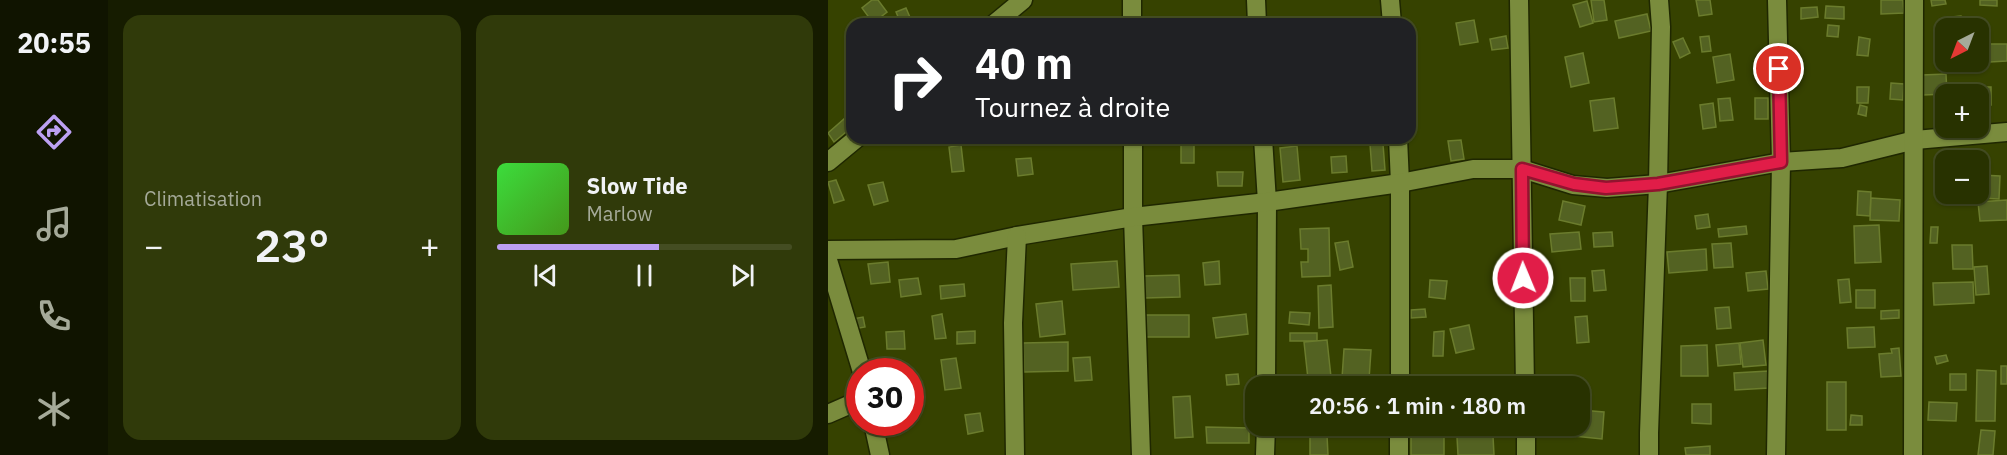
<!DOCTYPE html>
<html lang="fr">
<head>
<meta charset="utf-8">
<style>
  :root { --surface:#283200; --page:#303a0a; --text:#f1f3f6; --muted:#a5aa99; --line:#444d22; --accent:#bca0f2 }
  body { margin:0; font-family:"IBM Plex Sans",sans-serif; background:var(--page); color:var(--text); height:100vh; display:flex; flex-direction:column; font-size:22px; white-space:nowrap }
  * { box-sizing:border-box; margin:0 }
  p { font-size:20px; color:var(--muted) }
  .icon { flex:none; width:33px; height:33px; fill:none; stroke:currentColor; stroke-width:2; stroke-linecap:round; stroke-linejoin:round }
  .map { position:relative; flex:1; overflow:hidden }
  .side { display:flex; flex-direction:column; gap:15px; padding:15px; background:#161c00; width:720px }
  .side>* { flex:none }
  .guide { position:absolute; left:18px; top:18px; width:570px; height:126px; border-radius:18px; box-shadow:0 2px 4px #0004,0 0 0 2px var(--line); background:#202124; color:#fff; overflow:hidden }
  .needle { width:39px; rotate:222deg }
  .controls { position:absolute; left:1107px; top:18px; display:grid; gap:12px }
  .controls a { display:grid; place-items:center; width:54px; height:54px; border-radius:12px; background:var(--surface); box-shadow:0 2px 4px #0004,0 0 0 2px var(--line); font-size:30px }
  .speed { position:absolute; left:18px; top:358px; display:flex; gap:12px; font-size:30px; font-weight:700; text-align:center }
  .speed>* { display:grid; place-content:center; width:78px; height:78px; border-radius:50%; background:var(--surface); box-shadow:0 2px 4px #0004,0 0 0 2px var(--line); line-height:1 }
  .speed .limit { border:9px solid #d22; background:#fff; color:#111 }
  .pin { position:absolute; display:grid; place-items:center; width:51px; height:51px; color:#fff; margin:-26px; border:3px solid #fff; border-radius:50%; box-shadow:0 2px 6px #0007 }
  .me { position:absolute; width:66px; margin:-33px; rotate:359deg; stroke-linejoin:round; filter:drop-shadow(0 0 4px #0008) }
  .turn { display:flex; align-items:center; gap:21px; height:126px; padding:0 30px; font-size:27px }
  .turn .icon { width:78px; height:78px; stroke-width:2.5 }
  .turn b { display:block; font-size:42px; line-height:51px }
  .big { font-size:45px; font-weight:600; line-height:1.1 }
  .side .tile { flex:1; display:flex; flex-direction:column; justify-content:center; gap:9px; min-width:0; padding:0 21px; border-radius:18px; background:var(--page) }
  .song { display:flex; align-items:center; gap:18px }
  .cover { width:72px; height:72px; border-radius:9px; background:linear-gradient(135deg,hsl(120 70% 55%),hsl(100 70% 35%)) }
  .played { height:6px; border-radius:3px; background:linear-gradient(90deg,var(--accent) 55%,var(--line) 55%) }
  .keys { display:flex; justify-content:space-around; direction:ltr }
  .heat { display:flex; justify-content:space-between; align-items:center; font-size:33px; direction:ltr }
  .side .tiles { flex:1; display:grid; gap:15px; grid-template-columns:repeat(2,1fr) }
  .trip { position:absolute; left:417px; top:376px; width:345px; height:60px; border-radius:18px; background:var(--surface); box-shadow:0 2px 4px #0004,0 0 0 2px var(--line); font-weight:600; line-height:60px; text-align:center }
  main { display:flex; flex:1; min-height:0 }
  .tab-bar { display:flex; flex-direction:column; width:108px; justify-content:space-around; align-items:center; background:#101400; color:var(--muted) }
  .tab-bar .icon { width:42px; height:42px }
  .tab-bar .selected { color:var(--accent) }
  .tab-bar b { font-size:27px; color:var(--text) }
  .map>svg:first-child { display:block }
  .building { fill:#536222; stroke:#6b7c2d; stroke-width:1.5 }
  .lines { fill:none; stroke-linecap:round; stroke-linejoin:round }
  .minor-casing { stroke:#1f2700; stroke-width:21 }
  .minor { stroke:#7a8c3d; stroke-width:18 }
  .route-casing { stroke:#92132f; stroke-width:15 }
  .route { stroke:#e11d48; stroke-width:10 }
</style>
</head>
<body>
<main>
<nav class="tab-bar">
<b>20:55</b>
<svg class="icon selected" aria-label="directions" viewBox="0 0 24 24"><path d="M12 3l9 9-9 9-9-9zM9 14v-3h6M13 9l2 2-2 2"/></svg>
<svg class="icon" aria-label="music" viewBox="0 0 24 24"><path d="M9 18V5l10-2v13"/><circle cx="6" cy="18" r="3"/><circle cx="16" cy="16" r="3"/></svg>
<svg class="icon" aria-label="phone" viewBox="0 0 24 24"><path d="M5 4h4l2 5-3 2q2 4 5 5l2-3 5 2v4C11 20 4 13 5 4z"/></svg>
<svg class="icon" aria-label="climate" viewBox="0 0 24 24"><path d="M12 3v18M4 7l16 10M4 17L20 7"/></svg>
</nav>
<section class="side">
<div class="tiles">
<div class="tile"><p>Climatisation</p>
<div class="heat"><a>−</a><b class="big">23°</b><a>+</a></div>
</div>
<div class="tile">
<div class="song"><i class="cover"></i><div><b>Slow Tide</b><p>Marlow</p></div></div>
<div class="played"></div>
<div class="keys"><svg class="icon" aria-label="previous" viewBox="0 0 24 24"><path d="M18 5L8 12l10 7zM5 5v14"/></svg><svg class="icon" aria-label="pause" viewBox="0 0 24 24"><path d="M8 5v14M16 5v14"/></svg><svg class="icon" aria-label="next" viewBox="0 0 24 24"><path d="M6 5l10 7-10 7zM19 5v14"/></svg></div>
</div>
</div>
</section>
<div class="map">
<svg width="1179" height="455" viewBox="0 0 1179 455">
  <rect width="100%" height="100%" fill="#364200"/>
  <g class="building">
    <path d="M44,0h6l9,12 -14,11 -11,-15z"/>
    <path d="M763,0h13l3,20 -13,2z"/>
    <path d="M868,0h14l2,14 -13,2z"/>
    <path d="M1053,0h22l1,13 -23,1z"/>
    <path d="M1103,0h14l1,4 -14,2z"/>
    <path d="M1152,0h17v6l-17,-1z"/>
    <path d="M759,1l6,22 -13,4 -7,-22z"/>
    <path d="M998,6l18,1v12l-19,-1z"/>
    <path d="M989,7l1,10 -17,2v-11z"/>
    <path d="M78,8l6,14 -11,2 -5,-12z"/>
    <path d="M819,14l4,17 -32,7 -4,-17z"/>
    <path d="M1133,16l2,10 -9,2 -2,-11z"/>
    <path d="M646,20l4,22 -18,3 -4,-22z"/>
    <path d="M1000,25l11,1 -1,11 -11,-1z"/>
    <path d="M678,36l2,12 -16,2 -2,-11z"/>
    <path d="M881,36l2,15 -9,1 -2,-15z"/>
    <path d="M1031,37l11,2 -2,17 -11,-1z"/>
    <path d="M855,38l7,15 -10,5 -7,-16z"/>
    <path d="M1162,44h17v17l-17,1z"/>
    <path d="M755,53l6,30 -18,4 -6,-30z"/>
    <path d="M902,54l4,26 -17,3 -4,-26z"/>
    <path d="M939,58l1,16 -11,1 -1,-16z"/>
    <path d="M1118,74l1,20 -24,1 -1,-20z"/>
    <path d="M1063,83l13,1 -1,16 -13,-1z"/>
    <path d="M1029,87h12l-1,16h-11z"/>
    <path d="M1157,87h6v18h-13v-13h6z"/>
    <path d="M786,98l4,30 -24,3 -4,-30z"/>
    <path d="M902,98l3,22 -13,1 -2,-22z"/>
    <rect x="927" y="98" width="13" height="21"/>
    <path d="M885,103l3,24 -13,2 -3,-24z"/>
    <path d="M1032,105l7,2 -1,9 -8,-2z"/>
    <path d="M24,112v15l-18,15 -6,-9z"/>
    <path d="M633,140l3,19 -13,2 -3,-20z"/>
    <rect x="353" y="142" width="13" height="21"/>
    <path d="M542,144h13l2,26 -13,1z"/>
    <path d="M133,145l3,26 -12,1 -3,-25z"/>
    <path d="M469,146l3,34 -17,2 -3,-34z"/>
    <path d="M518,156l1,16 -15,1 -1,-16z"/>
    <path d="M203,158l2,16 -15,2 -2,-17z"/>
    <path d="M389,172h26l-1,14h-24z"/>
    <path d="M1153,175l19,1 -1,23 -20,-1z"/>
    <path d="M8,180l8,20 -10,3 -6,-21z"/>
    <path d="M55,182l5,19 -14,4 -6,-20z"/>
    <path d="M1030,191l13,1 -1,24 -13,-1z"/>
    <path d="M1043,198l29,2 -1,21 -29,-1z"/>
    <path d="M1179,200v20l-27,1 -2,-19z"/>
    <path d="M735,201l22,5 -4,19 -22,-5z"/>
    <path d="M880,214l2,13 -13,2 -2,-13z"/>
    <path d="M1051,225l2,37 -26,1 -1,-37z"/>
    <path d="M918,226l1,8 -28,3 -1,-8z"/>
    <path d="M1103,227h7l-1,16h-7z"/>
    <path d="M501,228l1,48 -28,1 -1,-15h7v-13h-7l-1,-20z"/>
    <path d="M751,232l2,17 -29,3 -2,-18z"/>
    <path d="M784,232l1,14 -19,1 -1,-14z"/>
    <path d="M520,241l5,26 -13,3 -5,-27z"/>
    <path d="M903,243l2,24 -19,1 -2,-24z"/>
    <path d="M1124,245h20l1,24h-20z"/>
    <path d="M878,249l1,21 -38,3 -2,-21z"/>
    <path d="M289,261l2,26 -46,3 -2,-26z"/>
    <path d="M391,261l1,23 -15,1 -2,-22z"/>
    <path d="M60,262l2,20 -19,2 -3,-20z"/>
    <path d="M1159,266l2,28 -13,1 -2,-28z"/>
    <path d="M776,270l2,20 -12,1 -2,-20z"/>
    <path d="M938,271l2,18 -20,2 -2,-18z"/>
    <path d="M351,275l1,22 -35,1 -1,-22z"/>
    <path d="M90,278l3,16 -20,3 -2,-17z"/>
    <path d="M742,278h15v23h-14z"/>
    <path d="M1021,279l2,23 -11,1 -2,-23z"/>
    <path d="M602,280l17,1 -2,18 -16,-2z"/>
    <path d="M1145,282l1,21 -40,2 -1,-22z"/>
    <path d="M136,284l1,12 -24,3 -1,-13z"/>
    <path d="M503,285l2,42 -14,1 -1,-42z"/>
    <rect x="1028" y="290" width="19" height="18"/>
    <path d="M234,301l3,33 -25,3 -4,-33z"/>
    <path d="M901,307l2,21 -14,1 -2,-21z"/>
    <path d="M597,309l1,8 -15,1v-8z"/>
    <path d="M1071,310v8l-18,1v-8z"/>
    <path d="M462,312l20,1 -1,12 -20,-2z"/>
    <path d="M114,314l4,24 -11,1 -3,-23z"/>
    <path d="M418,314l2,20 -32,4 -3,-20z"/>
    <path d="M315,315h46v22h-45z"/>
    <path d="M759,316l2,26 -12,1 -2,-26z"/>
    <path d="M35,317l2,10 -22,4 -2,-10z"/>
    <path d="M641,325l5,24 -18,4 -6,-24z"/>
    <path d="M1046,327l1,20 -27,1 -1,-20z"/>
    <path d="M76,331l1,18h-18l-1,-17z"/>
    <path d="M147,331v12l-18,1v-12z"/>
    <path d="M616,331l-1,25h-10l1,-24z"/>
    <rect x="462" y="333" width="27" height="8"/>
    <path d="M499,340l4,37 -23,2 -4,-37z"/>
    <path d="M935,340l3,25 -23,2 -3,-24z"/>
    <path d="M240,342v29l-44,1 -1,-29z"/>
    <path d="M911,343l2,21 -23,2 -2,-21z"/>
    <path d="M879,345l1,31h-27v-30z"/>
    <path d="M1071,348l2,28 -20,1 -2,-23 13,-1 -1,-4z"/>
    <path d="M516,349l27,1 -2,30 -27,-2z"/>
    <path d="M1118,355l2,6 -11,3 -2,-7z"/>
    <path d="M262,357l2,23 -17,1 -2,-23z"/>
    <path d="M128,358l5,30 -16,2 -4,-30z"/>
    <rect x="1173" y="366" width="6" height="18"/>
    <path d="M1149,370l19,1 -1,50h-19z"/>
    <path d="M940,371l1,17 -34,2 -1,-17z"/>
    <path d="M410,374l1,10 -12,1 -1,-10z"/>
    <rect x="1122" y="374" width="16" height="16"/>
    <rect x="999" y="382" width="19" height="48"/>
    <path d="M362,396l3,41 -18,1 -2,-41z"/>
    <path d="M1101,402l28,1 -1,18 -28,-1z"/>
    <path d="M864,404h19v20l-19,-1z"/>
    <path d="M752,410l24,2 -2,27 -28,-3v-10h6z"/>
    <path d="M152,413l3,18 -15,3 -3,-19z"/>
    <path d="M1023,415l11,1v9h-12z"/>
    <path d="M378,427l43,1v15h-42z"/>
    <path d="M1153,430l14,1 -2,24h-15z"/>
    <path d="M482,435h17l1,20h-18z"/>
    <path d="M616,435v20h-33v-19z"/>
    <path d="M665,436l1,19h-36l-1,-18z"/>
    <path d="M882,446v9h-24l-1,-7z"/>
  </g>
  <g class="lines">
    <g class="minor-casing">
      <g id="minor">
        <path d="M304,0v24"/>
        <path d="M428,0l1,24"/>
        <path d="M562,0l2,24"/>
        <path d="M691,0l6,387"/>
        <path d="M166,24l29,-24"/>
        <path d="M305,138v79l8,238"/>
        <path d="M435,138l4,64 -1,185"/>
        <path d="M570,138l2,45v204"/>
        <path d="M0,162l29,-24"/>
        <path d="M0,250l128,-1 61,-13 116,-19 134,-15 133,-19 73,-14h49l51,16 34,3 51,-4 123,-22 61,-4 73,-18 92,-8"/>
        <path d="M0,260l34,112"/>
        <path d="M0,414l32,-14"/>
        <path d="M45,423l7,32"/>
        <path d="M698,426v29"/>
        <path d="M187,455l-2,-132 4,-87"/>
        <path d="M437,455l1,-29"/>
        <path d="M571,455v-29"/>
        <path d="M821,455v-22l9,-249 3,-157 -2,-27"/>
        <path d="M948,455l5,-293 -4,-162"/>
        <path d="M1085,455l1,-455"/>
      </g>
    </g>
    <use href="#minor" class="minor"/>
  </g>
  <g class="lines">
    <g class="route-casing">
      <path id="route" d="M695,278l-1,-109 52,15 32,4 52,-4 123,-22 -2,-93"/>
    </g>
    <use href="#route" class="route"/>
  </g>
</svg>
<div class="controls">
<a><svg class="needle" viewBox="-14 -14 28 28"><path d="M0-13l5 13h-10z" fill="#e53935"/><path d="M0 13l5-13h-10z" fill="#a5aa99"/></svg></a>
<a>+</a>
<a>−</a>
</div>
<div class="speed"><div class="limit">30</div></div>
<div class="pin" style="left:951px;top:69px;background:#d93025"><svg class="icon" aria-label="arrive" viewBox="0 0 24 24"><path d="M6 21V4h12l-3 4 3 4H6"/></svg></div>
<svg class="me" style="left:695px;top:278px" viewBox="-20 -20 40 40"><circle r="17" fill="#e11d48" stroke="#fff" stroke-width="3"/><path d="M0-11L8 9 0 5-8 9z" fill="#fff"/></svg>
<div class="trip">20:56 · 1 min · 180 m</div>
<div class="guide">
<div class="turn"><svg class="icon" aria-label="right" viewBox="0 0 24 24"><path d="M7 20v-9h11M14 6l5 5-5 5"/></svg><div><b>40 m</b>Tournez à droite</div></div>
</div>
</div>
</main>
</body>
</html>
